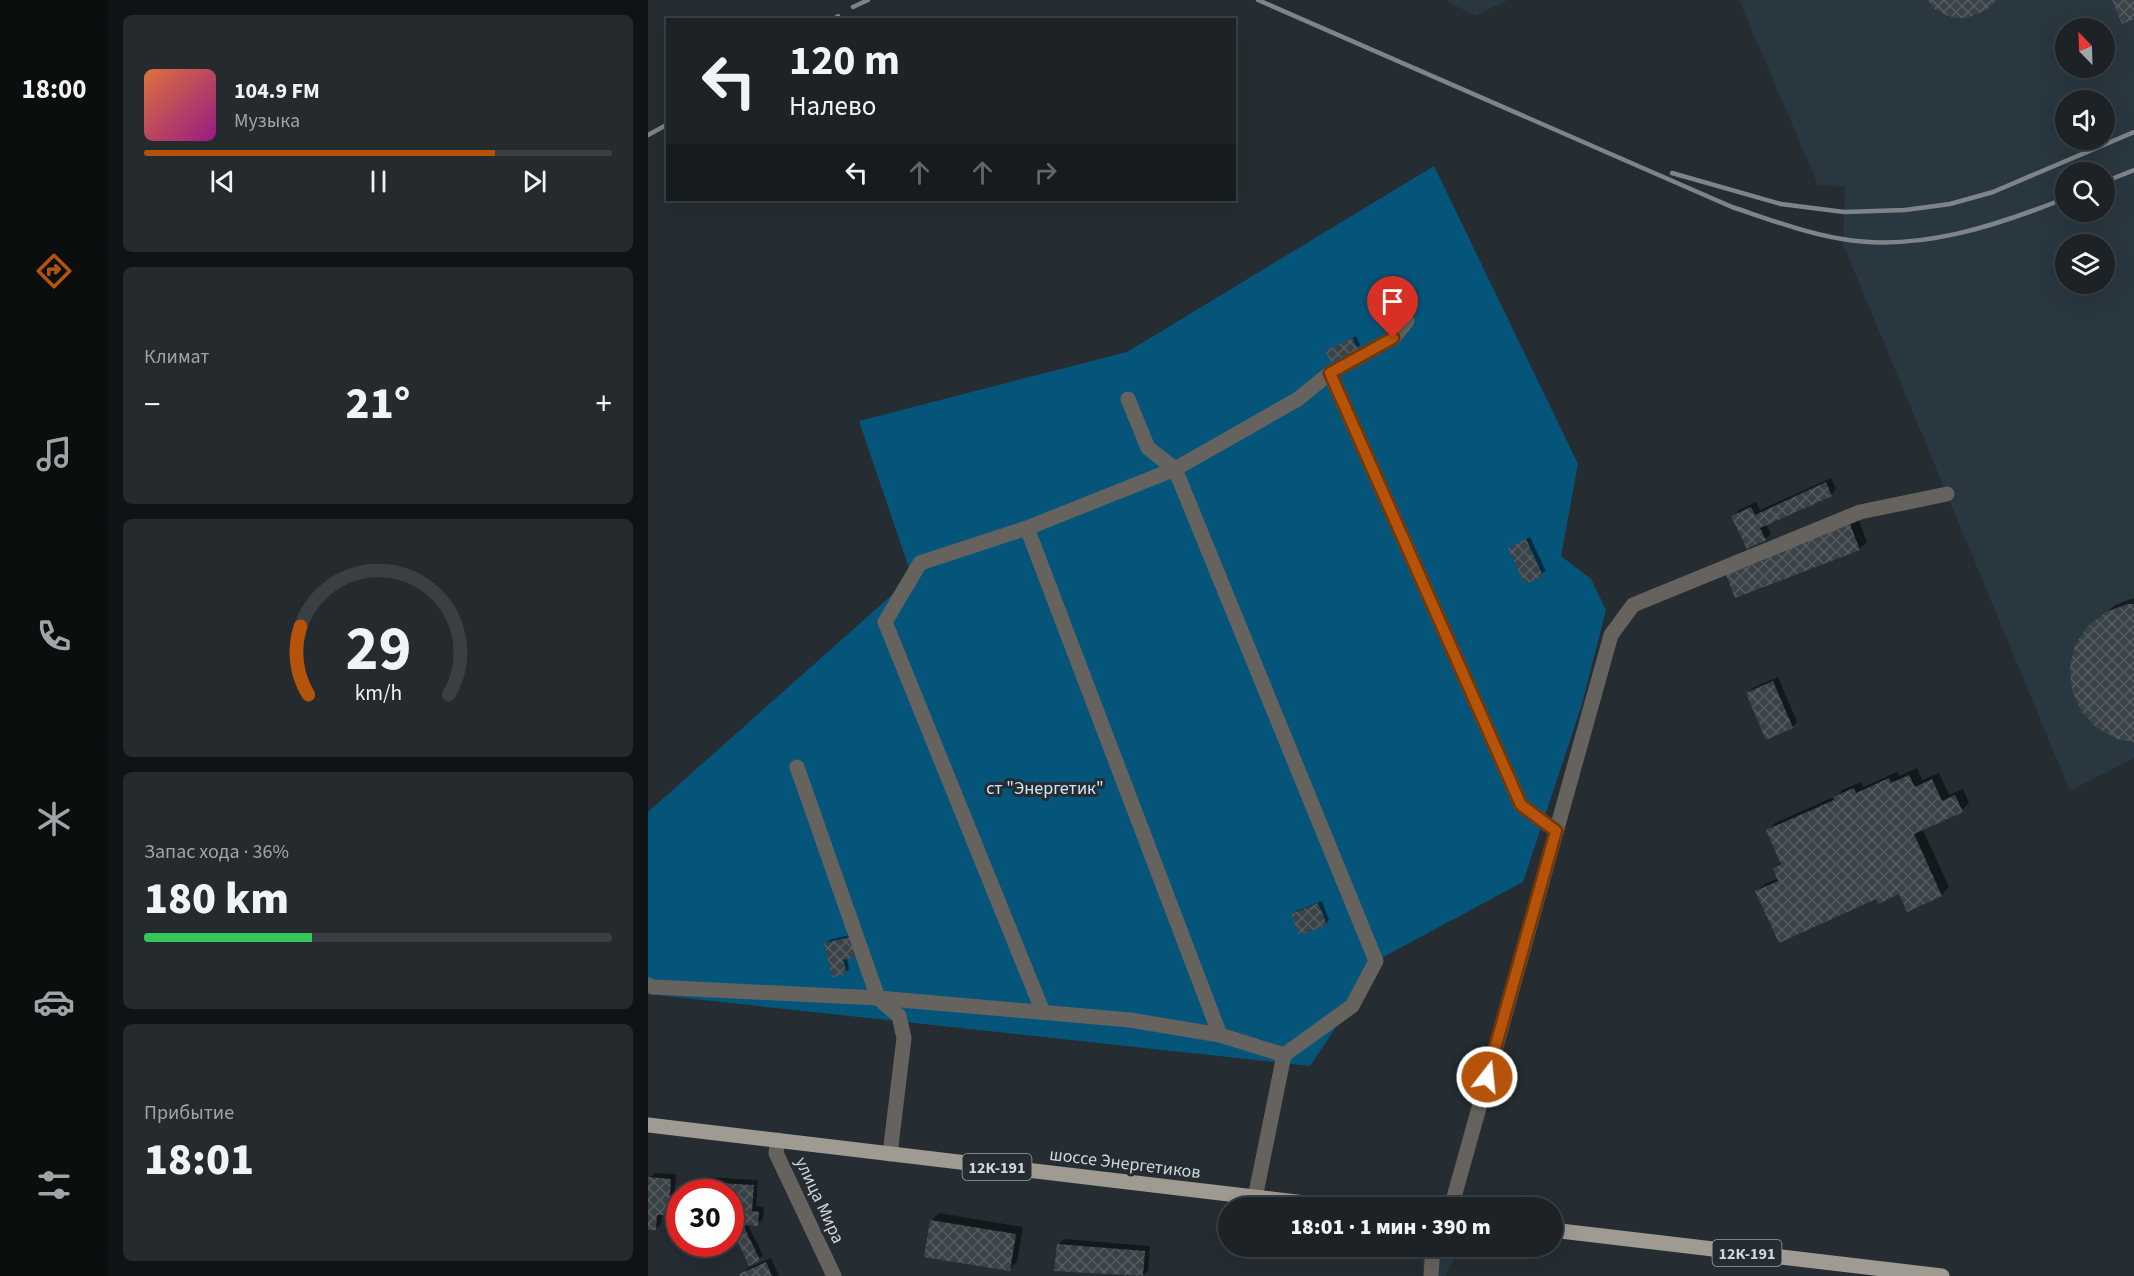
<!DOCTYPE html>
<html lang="ru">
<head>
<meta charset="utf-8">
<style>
  :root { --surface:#1c2226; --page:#252a2e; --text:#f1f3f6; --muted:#a0a4a7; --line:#3a3f43; --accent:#b45309 }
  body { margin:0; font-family:"Source Sans 3",sans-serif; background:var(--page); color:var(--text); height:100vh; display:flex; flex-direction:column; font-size:22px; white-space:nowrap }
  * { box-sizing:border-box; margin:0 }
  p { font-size:20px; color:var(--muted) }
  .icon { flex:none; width:33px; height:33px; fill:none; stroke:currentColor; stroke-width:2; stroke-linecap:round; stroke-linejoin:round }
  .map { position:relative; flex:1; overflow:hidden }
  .panel { display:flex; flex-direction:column; gap:15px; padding:15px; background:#0f1315; width:540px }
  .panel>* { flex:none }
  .banner { position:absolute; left:18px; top:18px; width:570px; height:183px; border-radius:0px; box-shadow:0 6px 24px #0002,0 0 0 2px var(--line); background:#1c2226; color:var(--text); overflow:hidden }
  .needle { width:39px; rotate:337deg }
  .buttons { position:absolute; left:1407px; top:18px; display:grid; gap:12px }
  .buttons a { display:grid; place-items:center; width:60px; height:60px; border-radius:50%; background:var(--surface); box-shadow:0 6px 24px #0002,0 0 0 2px var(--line); font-size:30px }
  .speed { position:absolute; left:18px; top:1179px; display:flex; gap:12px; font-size:30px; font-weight:700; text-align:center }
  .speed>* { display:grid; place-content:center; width:78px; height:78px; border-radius:50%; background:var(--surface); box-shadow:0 6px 24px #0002,0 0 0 2px var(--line); line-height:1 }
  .speed .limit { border:9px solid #d22; background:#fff; color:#111 }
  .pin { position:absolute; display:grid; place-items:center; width:51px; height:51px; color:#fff; margin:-62px -26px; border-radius:50% 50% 50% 0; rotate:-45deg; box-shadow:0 0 6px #0007 }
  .pin .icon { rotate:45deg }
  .me { position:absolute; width:66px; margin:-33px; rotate:16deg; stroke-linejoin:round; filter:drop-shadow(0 0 4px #0008) }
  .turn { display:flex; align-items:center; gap:21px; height:126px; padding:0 24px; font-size:27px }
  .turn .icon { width:78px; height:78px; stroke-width:2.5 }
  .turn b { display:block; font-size:42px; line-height:51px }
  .lanes { display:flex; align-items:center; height:57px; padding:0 24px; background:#0003; justify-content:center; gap:30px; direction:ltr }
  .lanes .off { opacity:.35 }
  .big { font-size:45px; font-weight:800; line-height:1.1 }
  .panel .card { flex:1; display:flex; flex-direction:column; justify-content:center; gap:9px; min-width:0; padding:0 21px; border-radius:9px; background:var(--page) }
  .panel .dial { align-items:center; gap:0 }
  .dial svg { height:156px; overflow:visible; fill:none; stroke:var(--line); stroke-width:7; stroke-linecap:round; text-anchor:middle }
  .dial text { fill:var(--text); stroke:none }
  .song { display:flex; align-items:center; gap:18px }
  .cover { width:72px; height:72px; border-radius:9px; background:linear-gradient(135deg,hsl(20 70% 55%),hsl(310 70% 35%)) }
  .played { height:6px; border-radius:3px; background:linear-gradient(90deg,var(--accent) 75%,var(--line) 75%) }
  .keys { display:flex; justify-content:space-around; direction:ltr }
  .heat { display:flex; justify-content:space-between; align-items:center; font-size:33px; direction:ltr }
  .charge { height:9px; border-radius:4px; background:linear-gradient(90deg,#34c759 36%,var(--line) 0) }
  .trip { position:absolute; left:570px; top:1197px; width:345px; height:60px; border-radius:30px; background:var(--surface); box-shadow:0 6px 24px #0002,0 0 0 2px var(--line); font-weight:800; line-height:60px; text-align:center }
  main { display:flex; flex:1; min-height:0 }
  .dock { display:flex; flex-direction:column; width:108px; justify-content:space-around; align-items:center; background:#0b0e0f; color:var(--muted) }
  .dock .icon { width:42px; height:42px }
  .dock .on { color:var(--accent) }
  .dock b { font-size:27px; color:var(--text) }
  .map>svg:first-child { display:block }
  .built { fill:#293741; fill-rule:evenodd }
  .garden { fill:#05557b }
  .shadow { fill:#0007 }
  .building { fill:url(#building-cross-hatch) }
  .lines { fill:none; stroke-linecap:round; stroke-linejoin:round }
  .minor { stroke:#66635f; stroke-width:15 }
  .primary { stroke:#9f9a92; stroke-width:15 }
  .rail { stroke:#7e8489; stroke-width:4.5 }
  .route-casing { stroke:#753606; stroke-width:15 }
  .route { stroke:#b45309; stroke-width:10 }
  .labels { text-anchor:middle; stroke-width:6; stroke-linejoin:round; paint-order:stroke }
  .shield { fill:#252d32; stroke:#9da3a8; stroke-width:1.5 }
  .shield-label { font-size:16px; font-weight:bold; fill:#d1d6da }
  .park-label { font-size:18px; fill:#d0e5f4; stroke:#252d32 }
  .street-label { font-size:18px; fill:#d1d6da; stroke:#252d32 }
</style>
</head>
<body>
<main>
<nav class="dock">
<b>18:00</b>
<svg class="icon on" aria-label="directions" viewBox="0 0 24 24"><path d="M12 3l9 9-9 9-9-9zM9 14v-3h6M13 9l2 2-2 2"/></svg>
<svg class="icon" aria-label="music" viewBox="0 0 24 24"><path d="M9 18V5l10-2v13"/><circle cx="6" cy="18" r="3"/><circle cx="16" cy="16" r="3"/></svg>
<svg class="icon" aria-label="phone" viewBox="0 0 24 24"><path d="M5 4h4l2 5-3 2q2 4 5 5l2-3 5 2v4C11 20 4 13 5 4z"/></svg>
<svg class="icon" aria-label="climate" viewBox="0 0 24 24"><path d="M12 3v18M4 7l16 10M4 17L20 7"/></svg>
<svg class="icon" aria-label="car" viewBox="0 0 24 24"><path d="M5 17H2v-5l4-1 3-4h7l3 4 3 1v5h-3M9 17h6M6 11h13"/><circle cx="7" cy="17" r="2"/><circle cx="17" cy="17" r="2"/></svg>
<svg class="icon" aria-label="filters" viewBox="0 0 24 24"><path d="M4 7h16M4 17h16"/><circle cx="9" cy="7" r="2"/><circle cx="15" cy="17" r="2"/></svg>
</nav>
<section class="panel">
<div class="card">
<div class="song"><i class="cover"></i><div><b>104.9 FM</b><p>Музыка</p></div></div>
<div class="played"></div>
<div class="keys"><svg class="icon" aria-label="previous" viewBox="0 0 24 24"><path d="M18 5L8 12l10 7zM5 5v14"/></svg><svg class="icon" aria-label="pause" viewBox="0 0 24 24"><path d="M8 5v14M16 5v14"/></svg><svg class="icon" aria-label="next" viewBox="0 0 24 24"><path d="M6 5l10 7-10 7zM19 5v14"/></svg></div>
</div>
<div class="card"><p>Климат</p>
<div class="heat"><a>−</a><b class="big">21°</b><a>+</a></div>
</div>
<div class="card dial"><svg viewBox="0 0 100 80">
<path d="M14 69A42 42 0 1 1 86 69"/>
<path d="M14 69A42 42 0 0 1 10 34" stroke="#b45309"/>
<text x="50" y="56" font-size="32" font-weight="700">29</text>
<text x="50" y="72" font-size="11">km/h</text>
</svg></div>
<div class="card"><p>Запас хода · 36%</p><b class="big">180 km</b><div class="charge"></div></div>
<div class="card"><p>Прибытие</p><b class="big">18:01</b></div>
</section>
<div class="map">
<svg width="1486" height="1276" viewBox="0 0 1486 1276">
  <defs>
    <pattern id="building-cross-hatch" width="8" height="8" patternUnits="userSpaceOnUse" patternTransform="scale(1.5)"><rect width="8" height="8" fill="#394247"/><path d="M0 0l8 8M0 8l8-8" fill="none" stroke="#555d61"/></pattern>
  </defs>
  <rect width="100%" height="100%" fill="#252d32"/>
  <g class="built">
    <path d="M797,0h63l-33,16z"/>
    <path d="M1091,0h395v758l-64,33 -227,-547 2,-58 -27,-1zM1418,28h38v40h-38zM1418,100h38v40h-38zM1418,172h38v40h-38zM1418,244h38v40h-38z"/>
    <path d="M766,1247h59l-18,10 -9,19h-22l-6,-26z"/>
  </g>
  <path class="garden" d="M786,166l144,298 -17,92 30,23 15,31 -24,94 -59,178 -140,75 -73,109 -662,-72v-182l264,-235 -53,-156 268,-69z"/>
  <g class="shadow">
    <path d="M708,336l4,9 -3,3 -30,3z"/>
    <path d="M1183,478l5,11 -5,6 -65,29 5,10 -6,5 -32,-23 6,-6 17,-8 4,8z"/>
    <path d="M1210,518l9,24 -8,7 -125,16z"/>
    <path d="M882,537l16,34 -20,11 -16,-34z"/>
    <path d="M1486,598v142l-17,-2 -28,-111 26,-22z"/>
    <path d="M1130,677l19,45 -5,5 -44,-34 5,-5z"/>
    <path d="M1269,768l5,12 17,-7 10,22 14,-6 6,14 -7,7 -40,18 27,59 -8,8 -33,15 -8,-18 -23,5 -120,-6 8,-7 14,-6 -5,-10 8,-7 -14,-30 7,-8 63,-28 4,-5 19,-8 2,5 34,-15 2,4z"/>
    <path d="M674,901l7,19 -3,4 -33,-10 3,-3z"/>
    <path d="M206,934l4,18 -3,4 -8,2 2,11 -3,3 -20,-28 3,-4z"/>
    <path d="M7,1173l21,1 -3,34 -5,6 -6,-1 -1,10 -5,6 -8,-1 1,-50z"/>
    <path d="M59,1177l51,3 -2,26 8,1 -1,12 -6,5 -10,-1 16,32 -4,4 -26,-28 13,-8 -16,-31h-29v-10z"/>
    <path d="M291,1213l84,14 -6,35 -8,7 -78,-48z"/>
    <path d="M416,1239l86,7 -2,25 -5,5h-6l-81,-7 2,-24z"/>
    <path d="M123,1258l8,18h-37l4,-7z"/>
  </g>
  <g class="building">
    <path d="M1279,0h69l-9,10 -20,8h-11l-10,-3 -10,-5z"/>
    <path d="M1464,0h22v19l-12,5z"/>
    <path d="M704,338l6,11 -27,13 -6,-11z"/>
    <path d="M1178,482l6,14 -72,32 6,12 -19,9 -16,-33 20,-9 4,8z"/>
    <path d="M1202,524l10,26 -125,48 -10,-26z"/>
    <path d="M878,539l17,37 -18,8 -17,-36z"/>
    <path d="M1480,604h6v138l-17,-3 -20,-11 -16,-17 -9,-21 -2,-22 5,-23 13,-19 18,-14z"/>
    <path d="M1125,681l20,47 -27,12 -20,-47z"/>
    <path d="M1261,775l6,12 17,-8 10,22 13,-6 8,17 -49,22 28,62 -35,16 -8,-18 -21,10 -2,-5 -97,44 -24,-52 23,-10 -5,-13 8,-4 -15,-34 68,-30 -1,-3 21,-9 2,5 33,-15 2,5z"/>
    <path d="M670,903l9,22 -28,10 -8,-21z"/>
    <path d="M203,937l4,20 -12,3 4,14 -15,3 -8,-34z"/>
    <path d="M0,1177l23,2 -2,36h-12l-1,15h-8z"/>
    <path d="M52,1182l54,3 -2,26 7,1 -1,14 -28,-2v-32h-31z"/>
    <path d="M282,1220l86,14 -6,37 -86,-14z"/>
    <path d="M95,1225l17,35 -11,6 -17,-36z"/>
    <path d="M409,1244l88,7 -2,25 -89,-5z"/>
    <path d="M118,1262l6,14h-32l-1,-2z"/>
  </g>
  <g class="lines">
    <g class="minor">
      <path d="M682,373l191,432 35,26"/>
      <path d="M480,399l20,49 27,21 201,492 -24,45 -68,49"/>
      <path d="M379,528l193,507 64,20 -29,143"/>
      <path d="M149,767l81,231 21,18 5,22 -14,116"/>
      <path d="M0,985l5,2 225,11 252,22 90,15"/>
      <path d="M395,1012l-158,-390 35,-59 107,-35 148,-59 123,-70 32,-26 63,-35 14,-17 -20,-35"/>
      <path d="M130,1140l-2,13 58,123"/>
      <path d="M803,1208l160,-573 22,-30 227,-93 87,-18"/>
      <path d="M783,1276l2,-30"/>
    </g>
    <g class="primary">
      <path d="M0,1125l699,83"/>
      <path d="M904,1230l390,46"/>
    </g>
    <g class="rail">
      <path d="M610,0l474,207c36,12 73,26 110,32 76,13 154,-13 224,-41"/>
      <path d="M205,7l15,-7"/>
      <path d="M184,20l6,-4"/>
      <path d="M0,135l20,-11"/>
      <path d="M1024,173l109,31 63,8 61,-2 45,-6 43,-12 141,-60"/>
      <path d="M1456,182l30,-12"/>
    </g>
  </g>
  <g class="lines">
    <g class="route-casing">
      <path id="route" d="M745,338l-63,35 191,432 35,26 -69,246"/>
    </g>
    <use href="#route" class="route"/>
  </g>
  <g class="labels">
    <g class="shield">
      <rect x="314.5" y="1154" width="69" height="26" rx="4.5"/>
      <rect x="1064.5" y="1240" width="69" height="26" rx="4.5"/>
    </g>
    <g class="shield-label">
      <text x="349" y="1173">12К-191</text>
      <text x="1099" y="1259">12К-191</text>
    </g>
    <g class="park-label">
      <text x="397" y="794">ст "Энергетик"</text>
    </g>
    <g class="street-label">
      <text transform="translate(477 1163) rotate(7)" y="6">шоссе Энергетиков</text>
      <text transform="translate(172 1200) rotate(65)" y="6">улица Мира</text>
    </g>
  </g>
</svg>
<div class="buttons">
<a><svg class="needle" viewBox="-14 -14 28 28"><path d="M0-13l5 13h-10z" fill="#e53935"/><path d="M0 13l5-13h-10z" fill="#a0a4a7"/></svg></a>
<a><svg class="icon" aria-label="sound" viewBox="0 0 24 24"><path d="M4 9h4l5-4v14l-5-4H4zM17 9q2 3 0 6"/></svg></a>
<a><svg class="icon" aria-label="search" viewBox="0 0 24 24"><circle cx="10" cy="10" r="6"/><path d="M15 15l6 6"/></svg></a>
<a><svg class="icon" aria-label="layers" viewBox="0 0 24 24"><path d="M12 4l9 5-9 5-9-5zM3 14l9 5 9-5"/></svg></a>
</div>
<div class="speed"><div class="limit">30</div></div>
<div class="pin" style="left:745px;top:338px;background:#d93025"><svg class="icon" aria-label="arrive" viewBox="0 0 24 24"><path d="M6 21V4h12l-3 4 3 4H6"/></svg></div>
<svg class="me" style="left:839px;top:1077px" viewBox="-20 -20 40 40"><circle r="17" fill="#b45309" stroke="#fff" stroke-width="3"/><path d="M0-11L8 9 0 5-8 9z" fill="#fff"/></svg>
<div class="trip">18:01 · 1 мин · 390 m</div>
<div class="banner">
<div class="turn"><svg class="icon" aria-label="left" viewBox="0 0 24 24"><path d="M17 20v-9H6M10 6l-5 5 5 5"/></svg><div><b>120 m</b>Налево</div></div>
<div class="lanes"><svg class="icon" aria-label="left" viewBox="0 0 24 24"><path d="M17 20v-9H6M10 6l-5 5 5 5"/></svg><svg class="icon off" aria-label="ahead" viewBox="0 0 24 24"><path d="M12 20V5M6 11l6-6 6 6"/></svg><svg class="icon off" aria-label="ahead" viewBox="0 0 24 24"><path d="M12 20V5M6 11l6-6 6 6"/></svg><svg class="icon off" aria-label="right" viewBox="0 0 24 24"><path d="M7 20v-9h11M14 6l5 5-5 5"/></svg></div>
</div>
</div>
</main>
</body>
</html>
